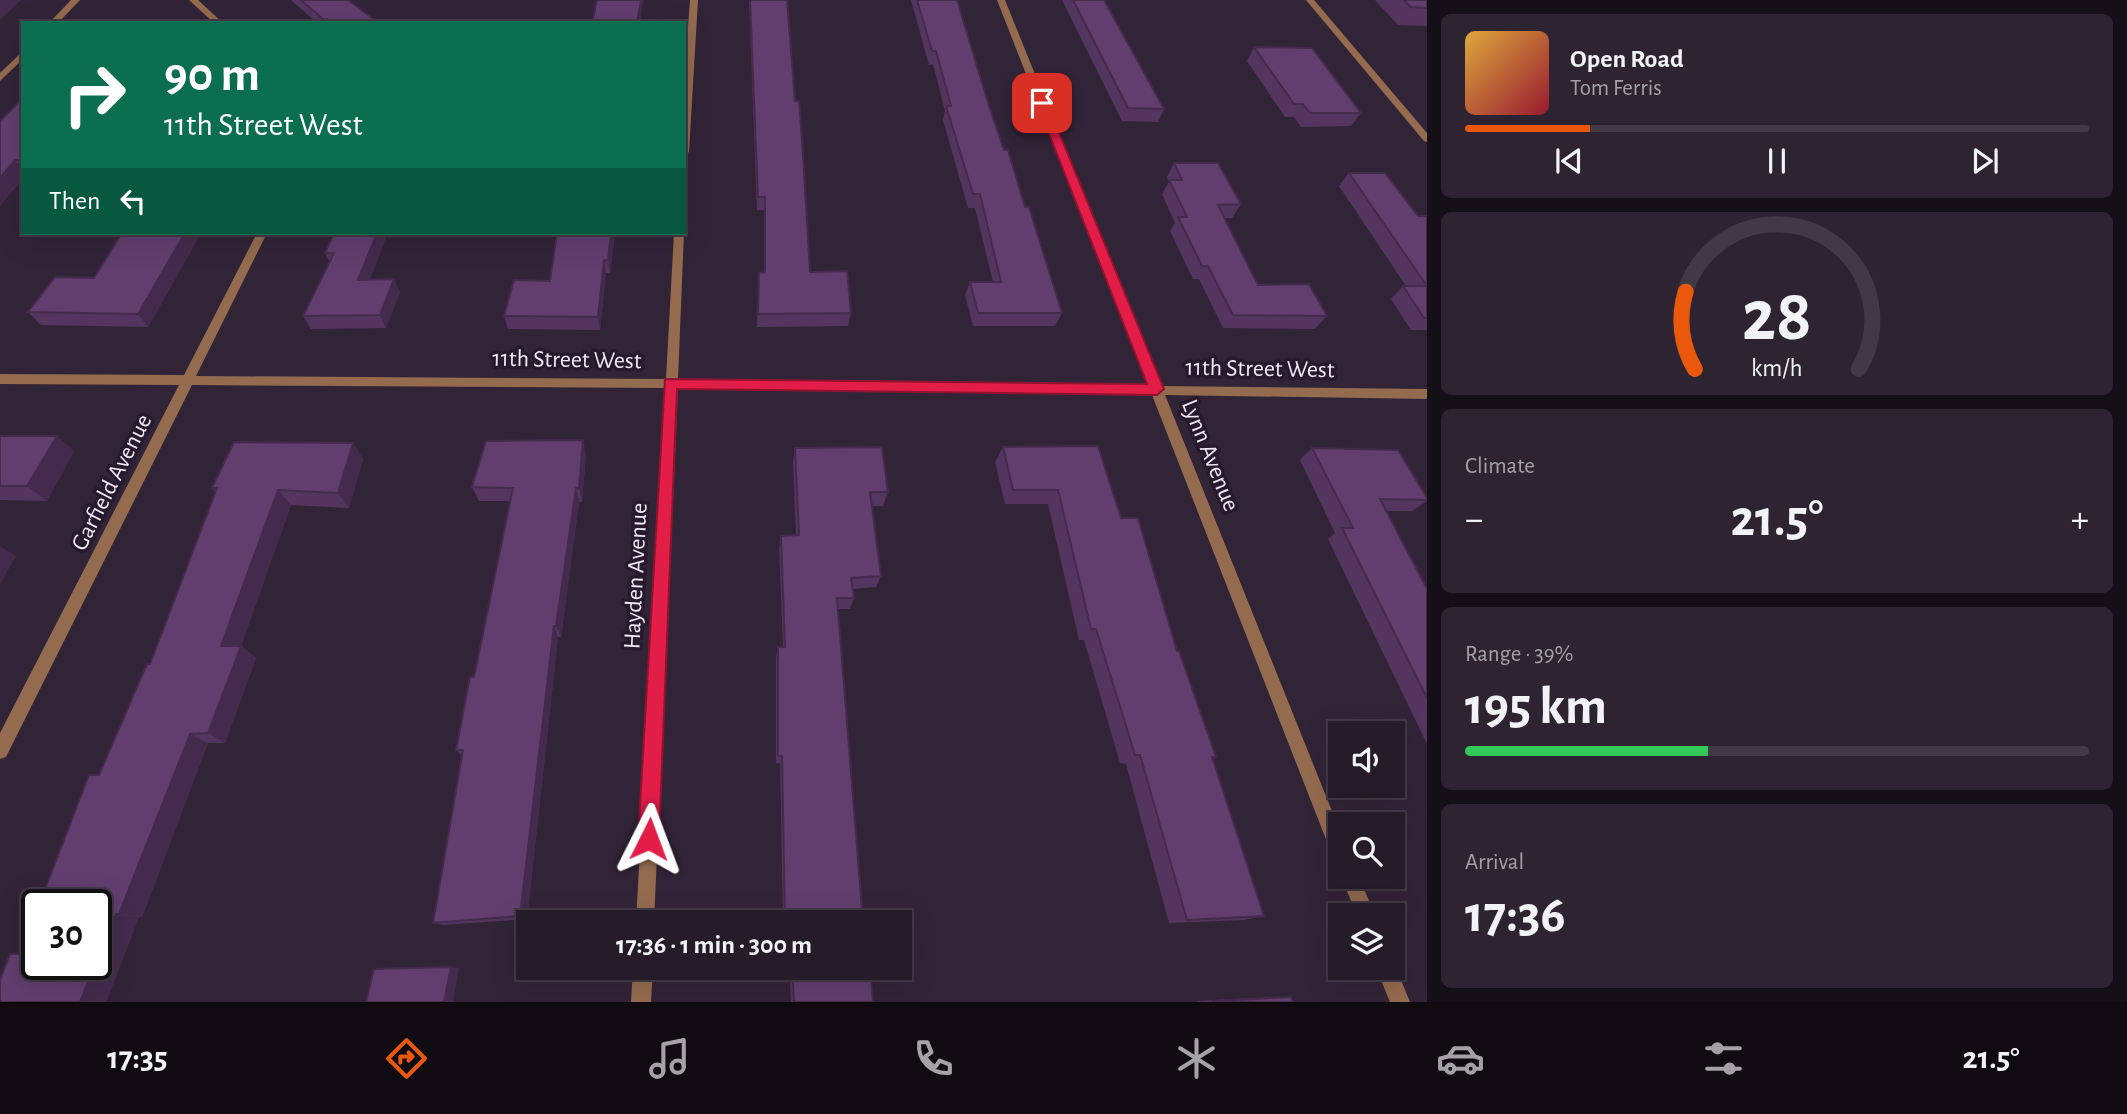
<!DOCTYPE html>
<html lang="en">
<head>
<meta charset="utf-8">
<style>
  :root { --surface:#261b29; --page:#2e2431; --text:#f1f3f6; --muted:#a4a1a8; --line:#423946; --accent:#ea580c }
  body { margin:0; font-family:"Alegreya Sans",sans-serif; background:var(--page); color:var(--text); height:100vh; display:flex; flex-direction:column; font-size:26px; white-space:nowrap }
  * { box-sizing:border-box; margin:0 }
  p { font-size:23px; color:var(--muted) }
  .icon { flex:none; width:38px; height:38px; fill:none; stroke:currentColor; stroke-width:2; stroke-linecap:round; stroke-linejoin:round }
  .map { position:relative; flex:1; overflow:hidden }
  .side { display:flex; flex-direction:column; gap:14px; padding:14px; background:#150f17; width:700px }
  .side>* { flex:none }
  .hud { position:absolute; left:21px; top:21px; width:665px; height:214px; border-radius:0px; box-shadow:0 7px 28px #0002,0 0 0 2px var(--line); background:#0b6e4f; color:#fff; overflow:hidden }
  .buttons { position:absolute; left:1328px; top:721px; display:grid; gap:14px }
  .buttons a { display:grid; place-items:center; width:77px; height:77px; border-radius:0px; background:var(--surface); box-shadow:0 7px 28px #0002,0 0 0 2px var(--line); font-size:35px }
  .speed { position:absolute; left:21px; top:889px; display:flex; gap:14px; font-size:35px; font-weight:700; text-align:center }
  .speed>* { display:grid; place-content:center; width:91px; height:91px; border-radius:50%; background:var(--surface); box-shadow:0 7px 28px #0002,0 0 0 2px var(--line); line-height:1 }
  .speed .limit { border:4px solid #111; border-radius:10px; background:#fff; color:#111 }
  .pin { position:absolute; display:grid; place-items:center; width:60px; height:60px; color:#fff; margin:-30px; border-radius:14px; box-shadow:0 4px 10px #0006 }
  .me { position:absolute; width:77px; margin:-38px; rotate:3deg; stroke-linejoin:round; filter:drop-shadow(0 0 5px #0008) }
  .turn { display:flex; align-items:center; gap:24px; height:147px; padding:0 28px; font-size:32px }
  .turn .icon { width:91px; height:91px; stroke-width:2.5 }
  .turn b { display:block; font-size:49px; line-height:60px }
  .then { display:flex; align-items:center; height:66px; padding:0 28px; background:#0003; gap:14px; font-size:26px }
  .big { font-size:52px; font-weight:700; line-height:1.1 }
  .side .widget { flex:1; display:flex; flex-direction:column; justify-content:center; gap:10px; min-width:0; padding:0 24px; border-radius:10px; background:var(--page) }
  .side .dial { align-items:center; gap:0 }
  .dial svg { height:182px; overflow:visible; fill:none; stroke:var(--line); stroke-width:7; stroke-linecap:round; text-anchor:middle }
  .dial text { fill:var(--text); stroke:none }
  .song { display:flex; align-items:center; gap:21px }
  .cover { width:84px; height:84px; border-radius:10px; background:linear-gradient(135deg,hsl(40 70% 55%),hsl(350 70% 35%)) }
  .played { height:7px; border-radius:4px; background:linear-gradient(90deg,var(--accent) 20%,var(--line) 20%) }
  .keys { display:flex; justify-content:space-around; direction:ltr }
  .heat { display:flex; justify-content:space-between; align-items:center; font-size:38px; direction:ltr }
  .charge { height:10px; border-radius:5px; background:linear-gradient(90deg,#34c759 39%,var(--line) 0) }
  .trip { position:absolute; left:516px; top:910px; width:396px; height:70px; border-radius:0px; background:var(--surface); box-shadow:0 7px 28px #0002,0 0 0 2px var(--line); font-weight:700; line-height:70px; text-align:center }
  .dock { display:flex; height:112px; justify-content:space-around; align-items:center; background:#0f0b10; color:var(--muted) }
  .dock .icon { width:49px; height:49px }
  .dock .current { color:var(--accent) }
  .dock b { font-size:32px; color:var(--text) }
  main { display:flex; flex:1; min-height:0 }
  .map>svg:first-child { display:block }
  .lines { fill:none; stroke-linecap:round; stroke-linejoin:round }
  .minor { fill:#946b4f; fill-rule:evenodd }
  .tertiary { fill:#946b4f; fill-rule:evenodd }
  .wall { fill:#53355f }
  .shaded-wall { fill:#442b4d }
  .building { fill:#613e6e; stroke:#442b4d; stroke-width:2 }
  .route { fill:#e11d48; stroke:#92132f; stroke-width:2 }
  .labels { text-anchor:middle; stroke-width:7; stroke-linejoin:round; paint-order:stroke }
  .street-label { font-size:24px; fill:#f2e9f6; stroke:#281a2d }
</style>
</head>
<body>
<main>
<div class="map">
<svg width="1427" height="1002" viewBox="0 0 1427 1002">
  <rect width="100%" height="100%" fill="#322437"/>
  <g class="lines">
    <g class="minor">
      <path d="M71,0h9l-22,23h-9z"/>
      <path d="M189,0h9l25,23h-9z"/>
      <path d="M690,0h8l-9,152 -5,3v-76z"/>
      <path d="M997,0h8l156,386 266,3v10l-262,-4 175,436v30l-6,-3 -3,-6 -179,-457 -474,-6 -24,533h-18l29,-534 -473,-3 -186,372 -6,2v-26l179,-348 -179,-1v-10l184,1 73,-142h10l-71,143 470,3 8,-146h10l-6,146 470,6z"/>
      <path d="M23,51v8l-23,22v-8z"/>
      <path d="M1341,877h18l16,38h-18z"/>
      <path d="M1393,961l17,41h-20l-14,-34h17z"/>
      <path d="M633,968h20l-2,34h-20z"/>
    </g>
    <path class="tertiary" d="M1306,0h8l113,133v9l-3,-1z"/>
  </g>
  <g class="wall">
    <path d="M291,0h57l31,23h-62z"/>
    <path d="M749,0h38l23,272 41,41 -3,13 -91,1 2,-54 5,-1v-62h-7z"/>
    <path d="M911,0h46l32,106 36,101 37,106 -7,13h-82l-8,-31 5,-13h23l-18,-74h-7l-25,-88 2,-9 -12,-47 -4,1z"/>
    <path d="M1062,0h42l60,109 -6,13 -36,-1z"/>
    <path d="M1375,0h52v26l-29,-1z"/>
    <path d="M1254,47l107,66 -10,13 -50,1 -7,-10h-9l-38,-56z"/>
    <path d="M23,98v80l-23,28v-85z"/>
    <path d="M1174,163l67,41 -9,14h-7l33,67 69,31 -12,13 -92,-1 -24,-49h-6l-23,-48 5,-8 -13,-29 7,-12 -2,-5z"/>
    <path d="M1349,173l69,43h9v114h-16l-20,-31 12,-13h3l-67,-100z"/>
    <path d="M122,233h79l-53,94 -107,-2 -13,-13 66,-34z"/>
    <path d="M334,233l36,46 30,13 -14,36 -75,1 -8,-13 27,-54 -5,-9z"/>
    <path d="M615,233l-5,40h-4l-6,57 -92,-1 -4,-13 46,-35z"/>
    <path d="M0,436l74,15 -27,50 -47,-1z"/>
    <path d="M353,443l10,16 -14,49 -58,-3 -50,141 15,12 -31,85h-17l-66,174h-3l-33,85h-106l99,-227 51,-111 66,-172 -4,-4z"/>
    <path d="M1003,447l118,71 56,133 39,106 -4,2 52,157 -20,4 -75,3 -43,-159 -6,-1 -36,-123h-5l-31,-136h-43l-10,-42z"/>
    <path d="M795,448l93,44 -5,14h-11l9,70 -5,11 -23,2 1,9 -4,11h-12l25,313h-78v-2h-2l-3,-157h-4v-105l2,-11h5l-4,-99 2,-12 15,-1 -3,-73z"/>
    <path d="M1312,448l115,50v3l-15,10h-26l41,78v155l-99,-205 7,-6 -35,-73z"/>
    <path d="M586,454l-4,48h-3l-18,135h-3l-31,282 -84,6 -10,-2 29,-167 -6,-6 18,-73 36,-176h-31l-7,-14z"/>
    <path d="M789,968h81l3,34h-82z"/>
    <path d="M1273,997h18l2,5h-96v-1z"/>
  </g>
  <g class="shaded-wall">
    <path d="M0,0h21l-21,20z"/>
    <path d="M641,0h2l-3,23h-3z"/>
    <path d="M15,160l8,9v9l-23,28v-28z"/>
    <path d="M185,233h16l-53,94 -10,-13z"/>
    <path d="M377,233h11l-23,60 -7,-13z"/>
    <path d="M611,233h4l-5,40 -2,-13z"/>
    <path d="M604,260l2,13 -6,57 -2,-13z"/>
    <path d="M394,279l6,13 -14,36 -6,-13z"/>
    <path d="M57,436l17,15 -27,50 -20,-15z"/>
    <path d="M583,440l3,14 -4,48 -3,-14z"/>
    <path d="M353,443l10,16 -14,49 -11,-15z"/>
    <path d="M576,488l3,14 -18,135 -5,-11z"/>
    <path d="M278,490l13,15 -50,141 15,12 -31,85 -17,-10 13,-87z"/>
    <path d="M0,546l16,10 -16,28z"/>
    <path d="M554,626l4,11 -31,282 -7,-3z"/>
    <path d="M190,734l18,9 -66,174 -23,-3z"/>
    <path d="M116,914l23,3 -33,85h-26z"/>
    <path d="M451,967l8,1 -6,34h-9z"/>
  </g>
  <g class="building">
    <path d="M301,0h47l31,23h-48l-4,-4 -3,1z"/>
    <path d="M597,0h44l-4,23h-45z"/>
    <path d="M750,0h37l8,101h4l3,39 8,132 37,-1 4,42 -93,1 1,-41 6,-1v-75h-7z"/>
    <path d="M917,0h40l32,106 15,44h4l17,57h4l33,106h-84l-8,-31h31l-21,-88h-7l-27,-88h5l-15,-55h-4z"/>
    <path d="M1073,0h31l60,109 -36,-1z"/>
    <path d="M1404,0h23v8l-16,-1z"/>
    <path d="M1254,47l58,1 49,65h-51l-7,-9h-9z"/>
    <path d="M23,98v62h-8l-15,18v-57z"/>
    <path d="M1174,163h44l23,41 -23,1 40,80 51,-1 18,32 -94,-1 -25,-49h-6l-24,-49h9l-18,-37h13z"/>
    <path d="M1349,173h36l33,43h9v70z"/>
    <path d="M122,233h63l-47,81 -110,-2 27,-35 39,1z"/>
    <path d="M334,233h43l-19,47 36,-1 -14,36 -77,1 31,-63h-9z"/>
    <path d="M557,233h54l-3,27h-4l-6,57 -94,-1 10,-36 36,1z"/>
    <path d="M1403,286h24v32h-3z"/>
    <path d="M0,436h57l-30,50h-27z"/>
    <path d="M583,440l-4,48h-3l-20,138h-2l-34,290 -87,7 30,-173h-7l14,-73h4l39,-189 -41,-1 14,-46z"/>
    <path d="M234,442l119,1 -15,50 -60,-3 -57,156h20l-33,87 -18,1 -71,180h-3l-20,48v-57h-57l50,-130h10l48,-111h3l67,-176h-5z"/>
    <path d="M1098,446l23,72h17l39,133h2l37,106h-4l52,159 -77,4 -47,-165h-5l-39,-126h-5l-33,-139h-45l-10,-43z"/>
    <path d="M882,447l6,45h-18l11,84 -30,2 3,20h-17l26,324h-75v-5h-3l-3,-161h-4v-109h7l-4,-111 18,-1 -4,-87z"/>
    <path d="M1312,448l86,2 29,48v2l-47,-1 47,90v109l-85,-170h11z"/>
    <path d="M37,912v52h58l-15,38h-80v-22l10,-26h10z"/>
    <path d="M451,967l-7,35h-78l8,-33z"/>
    <path d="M792,968h78l3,34h-79z"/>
    <path d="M1291,997l2,5h-80v-1z"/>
  </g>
  <path class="route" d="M1042,99l5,4 117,286 -7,6 -480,-6 -18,450 -3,8 -7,3 -8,-3 -3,-8 27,-460 482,5 -110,-281z"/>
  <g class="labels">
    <g class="street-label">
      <text transform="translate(567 359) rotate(1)" y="8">11th Street West</text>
      <text transform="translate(1260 368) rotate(1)" y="8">11th Street West</text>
      <text transform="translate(1211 455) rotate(68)" y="8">Lynn Avenue</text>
      <text transform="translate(111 482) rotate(-63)" y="8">Garfield Avenue</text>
      <text transform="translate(635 576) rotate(-87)" y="8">Hayden Avenue</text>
    </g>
  </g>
</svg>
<div class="buttons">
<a><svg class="icon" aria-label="sound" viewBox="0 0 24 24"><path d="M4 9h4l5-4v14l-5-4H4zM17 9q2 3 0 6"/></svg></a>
<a><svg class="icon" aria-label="search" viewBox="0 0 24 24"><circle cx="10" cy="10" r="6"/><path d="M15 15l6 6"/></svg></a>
<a><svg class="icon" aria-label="layers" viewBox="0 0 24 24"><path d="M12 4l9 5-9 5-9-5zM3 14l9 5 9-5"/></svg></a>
</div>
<div class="speed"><div class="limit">30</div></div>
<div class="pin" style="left:1042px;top:103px;background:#d93025"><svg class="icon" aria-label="arrive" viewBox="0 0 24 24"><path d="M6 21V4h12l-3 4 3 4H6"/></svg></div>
<svg class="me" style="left:649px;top:839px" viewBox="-20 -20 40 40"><path d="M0-17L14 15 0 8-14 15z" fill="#e11d48" stroke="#fff" stroke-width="4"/></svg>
<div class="trip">17:36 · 1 min · 300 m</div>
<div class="hud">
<div class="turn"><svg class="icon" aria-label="right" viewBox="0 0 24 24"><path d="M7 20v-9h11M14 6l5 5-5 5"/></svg><div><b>90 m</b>11th Street West</div></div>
<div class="then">Then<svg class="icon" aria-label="left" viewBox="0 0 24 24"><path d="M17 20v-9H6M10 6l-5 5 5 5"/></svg></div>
</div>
</div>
<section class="side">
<div class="widget">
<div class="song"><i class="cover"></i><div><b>Open Road</b><p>Tom Ferris</p></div></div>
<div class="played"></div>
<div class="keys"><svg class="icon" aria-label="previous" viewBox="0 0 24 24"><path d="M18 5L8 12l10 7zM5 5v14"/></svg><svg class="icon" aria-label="pause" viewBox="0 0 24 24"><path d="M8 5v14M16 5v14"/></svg><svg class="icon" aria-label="next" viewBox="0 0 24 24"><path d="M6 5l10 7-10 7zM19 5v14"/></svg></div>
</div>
<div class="widget dial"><svg viewBox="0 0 100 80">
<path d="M14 69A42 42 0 1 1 86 69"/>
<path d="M14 69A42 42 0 0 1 10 35" stroke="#ea580c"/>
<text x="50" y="56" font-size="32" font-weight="700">28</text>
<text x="50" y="72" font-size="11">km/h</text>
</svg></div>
<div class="widget"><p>Climate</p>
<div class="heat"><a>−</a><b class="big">21.5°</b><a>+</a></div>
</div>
<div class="widget"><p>Range · 39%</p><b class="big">195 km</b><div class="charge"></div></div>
<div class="widget"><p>Arrival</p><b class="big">17:36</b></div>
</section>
</main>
<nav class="dock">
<b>17:35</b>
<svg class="icon current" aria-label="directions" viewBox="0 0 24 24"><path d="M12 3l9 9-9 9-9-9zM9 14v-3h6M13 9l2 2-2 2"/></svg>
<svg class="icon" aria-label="music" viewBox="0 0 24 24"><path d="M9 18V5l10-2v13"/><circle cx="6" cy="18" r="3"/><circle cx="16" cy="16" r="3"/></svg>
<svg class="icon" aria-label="phone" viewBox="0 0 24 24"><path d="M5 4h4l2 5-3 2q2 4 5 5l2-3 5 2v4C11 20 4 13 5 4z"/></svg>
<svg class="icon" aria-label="climate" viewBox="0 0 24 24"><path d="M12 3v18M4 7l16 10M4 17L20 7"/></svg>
<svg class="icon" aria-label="car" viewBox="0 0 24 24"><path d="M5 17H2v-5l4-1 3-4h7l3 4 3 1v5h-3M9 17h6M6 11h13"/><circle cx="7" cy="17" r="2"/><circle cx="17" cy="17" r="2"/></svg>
<svg class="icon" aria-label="filters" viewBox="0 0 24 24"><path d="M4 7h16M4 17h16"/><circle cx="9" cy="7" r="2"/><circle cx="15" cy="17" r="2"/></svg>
<b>21.5°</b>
</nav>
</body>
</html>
